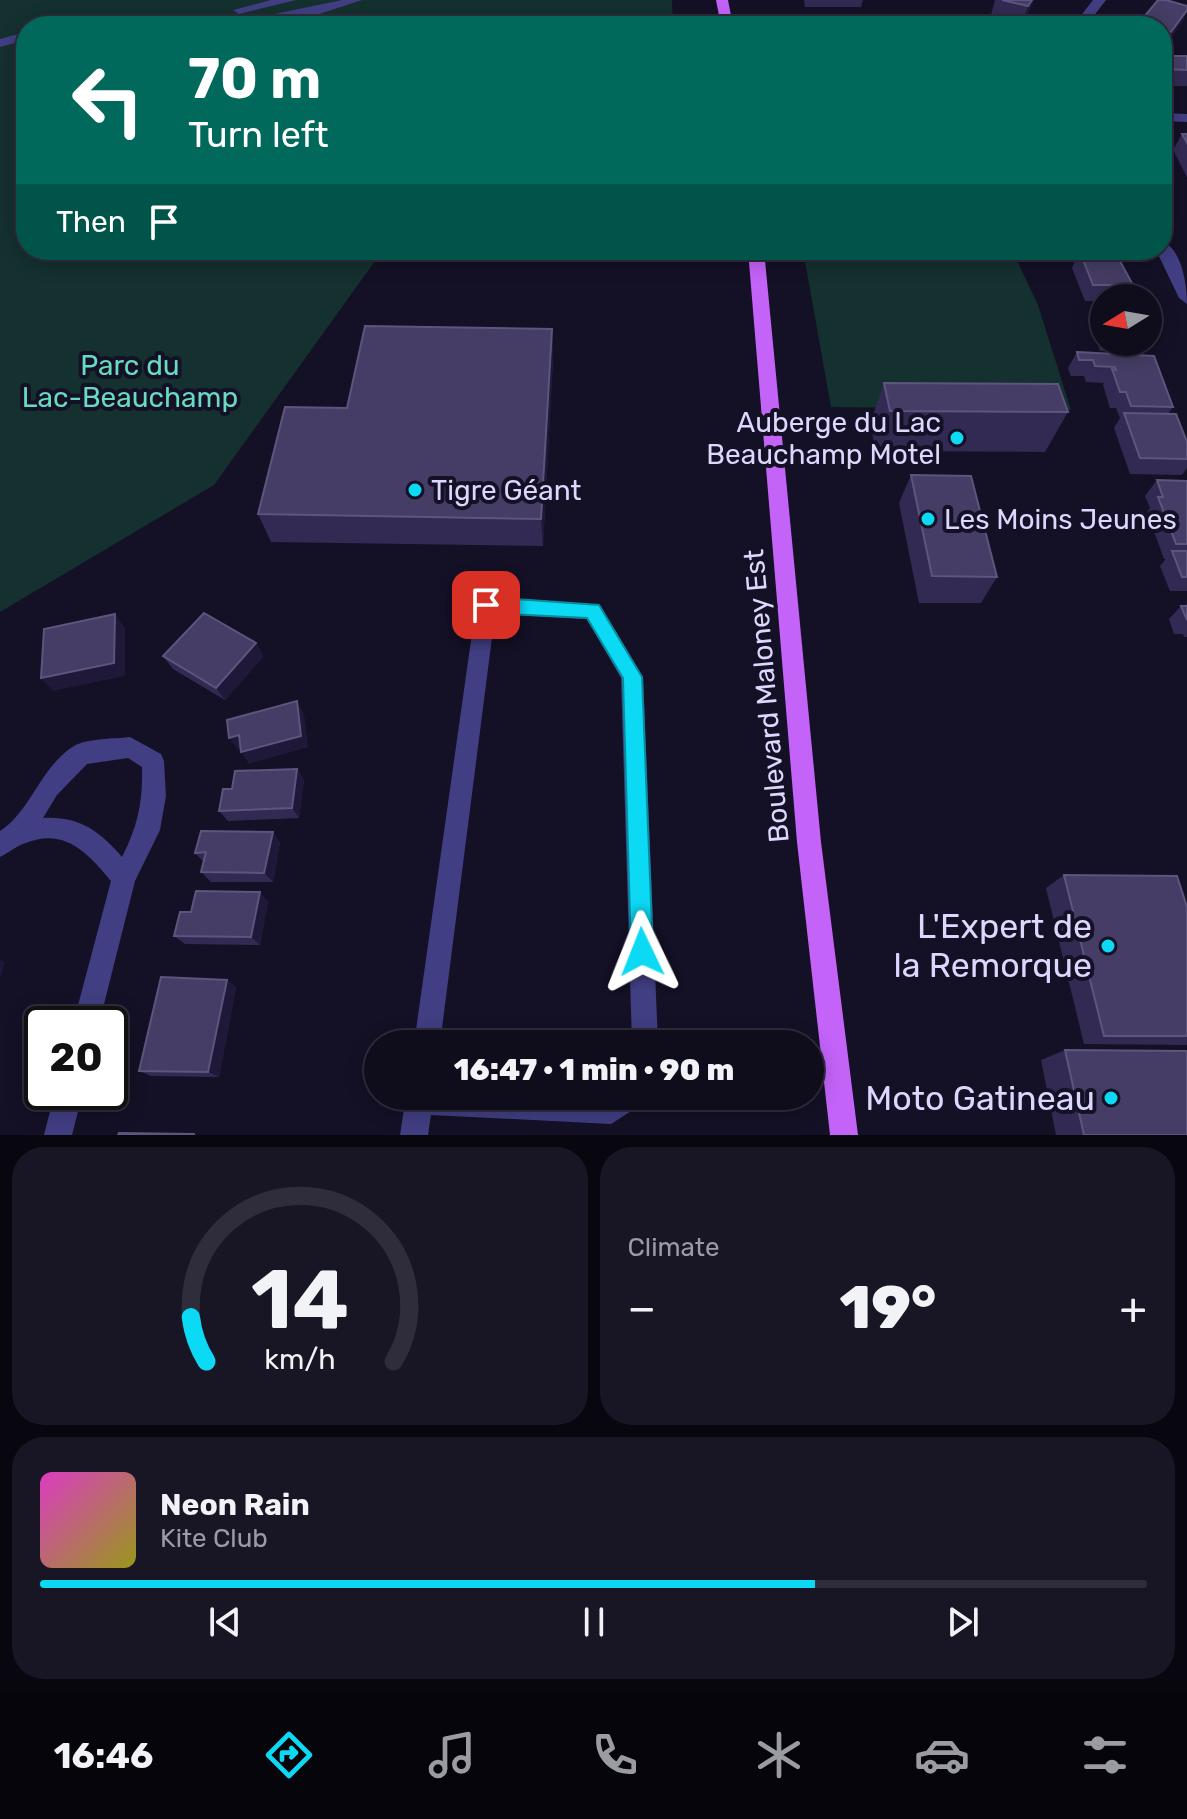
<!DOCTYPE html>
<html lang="en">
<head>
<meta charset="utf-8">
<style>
  :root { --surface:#0f0c1c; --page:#181525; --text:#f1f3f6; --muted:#9b9ba3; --line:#2f2c3b; --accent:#0cd9f4 }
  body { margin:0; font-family:Rubik,sans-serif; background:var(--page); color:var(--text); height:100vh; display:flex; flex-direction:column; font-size:30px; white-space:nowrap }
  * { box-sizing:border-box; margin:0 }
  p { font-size:26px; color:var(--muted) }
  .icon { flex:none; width:44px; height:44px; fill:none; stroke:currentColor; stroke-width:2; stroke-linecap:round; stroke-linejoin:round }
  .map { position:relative; height:1135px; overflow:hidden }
  .side { display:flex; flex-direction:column; gap:12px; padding:12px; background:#08070f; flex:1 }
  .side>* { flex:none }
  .guide { position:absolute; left:16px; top:16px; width:1156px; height:244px; border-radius:32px; box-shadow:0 4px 20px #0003,0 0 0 2px var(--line); background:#00695c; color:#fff; overflow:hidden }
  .needle { width:52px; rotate:259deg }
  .controls { position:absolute; left:1090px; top:284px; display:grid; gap:16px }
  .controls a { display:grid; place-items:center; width:72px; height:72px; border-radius:50%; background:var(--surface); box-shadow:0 4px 20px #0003,0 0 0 2px var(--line); font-size:40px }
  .speed { position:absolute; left:24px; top:1006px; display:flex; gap:16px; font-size:40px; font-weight:700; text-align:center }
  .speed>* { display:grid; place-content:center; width:104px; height:104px; border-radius:50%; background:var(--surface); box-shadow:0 4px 20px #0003,0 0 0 2px var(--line); line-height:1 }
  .speed .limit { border:4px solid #111; border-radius:12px; background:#fff; color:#111 }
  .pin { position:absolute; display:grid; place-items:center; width:68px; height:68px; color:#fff; margin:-34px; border-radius:16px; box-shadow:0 4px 12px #0006 }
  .me { position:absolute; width:88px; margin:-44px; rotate:358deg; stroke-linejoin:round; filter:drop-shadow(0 0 6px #0008) }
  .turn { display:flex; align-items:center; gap:28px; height:168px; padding:0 40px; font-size:36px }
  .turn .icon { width:104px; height:104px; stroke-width:2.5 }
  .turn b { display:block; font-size:56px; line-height:68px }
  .then { display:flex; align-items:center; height:76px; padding:0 40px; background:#0003; gap:16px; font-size:30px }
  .big { font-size:60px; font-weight:800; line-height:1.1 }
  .side .tile { flex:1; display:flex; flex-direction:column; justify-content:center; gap:12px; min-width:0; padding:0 28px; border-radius:32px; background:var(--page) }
  .side .dial { align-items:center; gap:0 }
  .dial svg { height:208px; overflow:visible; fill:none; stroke:var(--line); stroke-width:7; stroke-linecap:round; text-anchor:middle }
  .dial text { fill:var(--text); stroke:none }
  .song { display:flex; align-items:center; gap:24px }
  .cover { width:96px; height:96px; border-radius:12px; background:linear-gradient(135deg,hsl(310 70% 55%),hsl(60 70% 35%)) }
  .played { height:8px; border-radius:4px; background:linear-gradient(90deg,var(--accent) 70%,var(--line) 70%) }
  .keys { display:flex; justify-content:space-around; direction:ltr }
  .heat { display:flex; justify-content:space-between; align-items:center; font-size:44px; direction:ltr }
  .side .tiles { flex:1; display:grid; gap:12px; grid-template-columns:1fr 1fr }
  .tile:last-child { grid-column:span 2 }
  .trip { position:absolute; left:364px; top:1030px; width:460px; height:80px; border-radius:40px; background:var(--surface); box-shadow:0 4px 20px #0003,0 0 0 2px var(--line); font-weight:800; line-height:80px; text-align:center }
  .tabs { display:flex; height:128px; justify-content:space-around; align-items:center; background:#06050b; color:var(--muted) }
  .tabs .icon { width:56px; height:56px }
  .tabs .active { color:var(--accent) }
  .tabs b { font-size:36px; color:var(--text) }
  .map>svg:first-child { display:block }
  .green { fill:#14302f }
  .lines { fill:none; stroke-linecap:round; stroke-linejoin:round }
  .lane { fill:#413e83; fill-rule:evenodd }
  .street { fill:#413e83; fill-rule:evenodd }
  .primary { fill:#c363f8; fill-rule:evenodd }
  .wall { fill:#332a53 }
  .shaded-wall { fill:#1f1839 }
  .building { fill:#453d65; stroke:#5d557d; stroke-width:2 }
  .route { fill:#0cd9f4; stroke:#088d9f; stroke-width:2 }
  .poi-dot { fill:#0cd9f4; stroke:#141026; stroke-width:3 }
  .labels { text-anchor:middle; stroke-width:8; stroke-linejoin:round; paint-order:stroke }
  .park-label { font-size:28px; fill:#66dbbf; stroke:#141026 }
  .poi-label { font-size:28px; fill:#dcd7fd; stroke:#141026; text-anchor:start }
  .street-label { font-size:28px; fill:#dcd7fd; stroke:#141026 }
  .near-poi-label { font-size:34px; fill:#dcd7fd; stroke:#141026; text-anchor:end }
</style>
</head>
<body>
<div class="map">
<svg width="1187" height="1135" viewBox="0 0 1187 1135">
  <rect width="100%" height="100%" fill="#141026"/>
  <g class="green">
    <path d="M0,0h672l1,26h-647v224h357l-169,235 -214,127z"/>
    <path d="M803,250h209l26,55 33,105 -240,-3z"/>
  </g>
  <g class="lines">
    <g class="lane">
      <path d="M271,0h25l-57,14 -6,-4z"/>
      <path d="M342,0h20l-52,17 -45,7 -192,2 6,-4 66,-7 120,1z"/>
      <path d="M726,18l143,4 6,4 -153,-1 -2,-3z"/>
      <path d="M26,32v8l-26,7v-8z"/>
      <path d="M486,596l114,9 43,72 15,367h-26l-11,-366 -34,-59 -92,-5 -55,430h-26l62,-439 3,-6z"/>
      <path d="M406,1096h237l-4,10 -28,18 -180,-9 -3,20h-28z"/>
    </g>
    <g class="street">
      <path d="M1093,0h13l-20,26h-13z"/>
      <path d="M1162,113l25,1v8l-25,-1z"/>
      <path d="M1162,241c20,8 25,44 25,63l-8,-6 -23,-48h6z"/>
      <path d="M130,737l31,17 3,7 2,35 -6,34 -25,51 -36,143h-26l38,-143c-23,-28 -47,-55 -88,-37 -8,3 -15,9 -23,13v-26c31,-20 41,-65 74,-85 14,-8 40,-7 56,-9zM128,758l14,9c1,34 -4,59 -20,90 -23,-27 -44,-41 -79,-39l14,-23 30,-31z"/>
      <path d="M55,1092h28l-11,43h-28z"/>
    </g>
    <g class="primary">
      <path d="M716,0h12l5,26h-12z"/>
      <path d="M748,250h16l57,592 37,293h-28l-33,-293z"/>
    </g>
  </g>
  <g class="wall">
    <path d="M804,0h59l-2,7h-56z"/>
    <path d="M995,0h39l-9,19 4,7h-36l3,-10 2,1 -7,-2z"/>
    <path d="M1187,6v5l-6,12 -15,22 7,11h14v30h-25v-60h-25l2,-3z"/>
    <path d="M1182,134h5v43l-14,-27z"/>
    <path d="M1055,250h48l-1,2 31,33 -7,13h-22v3h-19l-13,-33 3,-7h-14z"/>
    <path d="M1101,302h3v40h44v-22l7,16 -10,16 -45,-1 -7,-20 2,-4 -3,-9z"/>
    <path d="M552,329l1,30 -10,187 -272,-4 -13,-28 89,-106z"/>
    <path d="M1077,352l77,4 19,51 -5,7 19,28v26l-5,7 -52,-1 -16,-46 6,-10 -4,-10h-6l-7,-23 1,-2 -18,-1 -2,-6h-13l-3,-8z"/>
    <path d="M884,383l184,29 -23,40 -169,-1 -6,-27z"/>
    <path d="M911,475l86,102 -16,26h-62l-20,-100z"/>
    <path d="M1157,480l30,1v110h-17l-10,-25 6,-7h-2l-17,-47 3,-4 -5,-12z"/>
    <path d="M1187,603v34h-3l-1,-3h-9l-5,-15 12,-13h4z"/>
    <path d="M256,643l7,14 -38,43 -52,-31 -10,-13z"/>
    <path d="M297,769l7,11 -5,38 -71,3 -9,-10 13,-22z"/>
    <path d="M280,842l-7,40h-62l-10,-10 3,-10 -9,-9z"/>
    <path d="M1064,875l123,32v138l-103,-1 -38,-156z"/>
    <path d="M268,901l-8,44 -75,-1 -11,-8 17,-24z"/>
    <path d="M227,980l9,7 -17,90 -68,-1 -12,-5z"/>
    <path d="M1065,1050l122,85h-131l-15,-75z"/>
  </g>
  <g class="shaded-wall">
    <path d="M1032,0h2l-12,23 6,-17z"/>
    <path d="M1187,10l-6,13 -18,26 8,-17z"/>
    <path d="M552,329l1,30 -10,187 -2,-27z"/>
    <path d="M115,614l10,14v48l-72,15 -12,-13z"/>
    <path d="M256,643l7,14 -38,43 -9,-12z"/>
    <path d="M297,701l7,13 4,33 -59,17 -8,-12z"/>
    <path d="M239,735l9,12 -10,3 -9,-12z"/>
    <path d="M297,769l7,11 -5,38 -7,-10z"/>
    <path d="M273,832l7,10 -7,40 -9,-9z"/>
    <path d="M260,892l8,9 -8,44 -9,-8z"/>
    <path d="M0,960l5,2 -5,16z"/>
    <path d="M227,980l9,7 -17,90 -11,-5z"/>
  </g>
  <g class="building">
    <path d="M1002,0h30l-4,6z"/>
    <path d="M1158,0h8l21,6v4l-16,22 -9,-2v-4h-12l-11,-3z"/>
    <path d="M996,16l32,3 1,7h-32z"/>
    <path d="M1162,45h5l6,11h14v14l-25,-1z"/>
    <path d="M1182,134h5v9z"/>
    <path d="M1080,252h35l18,33h-40z"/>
    <path d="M1148,320l7,16h-7z"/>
    <path d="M365,326l187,3 -11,190 -283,-5 27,-107 62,1z"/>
    <path d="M1077,352l77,4 19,51 -42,-1 -5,-14h-6l-8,-23 4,1 -1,-3 -20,-1 -2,-6h-14z"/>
    <path d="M884,383l174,1 10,28 -178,-1z"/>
    <path d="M1124,413l52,1 11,28v17l-47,-1z"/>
    <path d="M911,475l60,1 26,101 -65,-1z"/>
    <path d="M1157,480l30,1v63h-11l-18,-47h5z"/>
    <path d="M1172,551h15v26h-5z"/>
    <path d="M1181,606h6v14z"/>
    <path d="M204,613l52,30 -40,45 -53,-32z"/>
    <path d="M115,614l-1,49 -73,15 3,-49z"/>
    <path d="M297,701l4,35 -60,16 -2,-17 -10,3 -2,-18z"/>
    <path d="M297,769l-5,39 -73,3 4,-22h9l3,-18z"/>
    <path d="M201,831l72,1 -9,41 -63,-1 5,-20 -11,1z"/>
    <path d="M1064,875l113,1 10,31v129h-83z"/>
    <path d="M196,891l64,1 -9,45 -77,-1 6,-24h11z"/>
    <path d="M161,977l66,3 -19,92 -69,-1z"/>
    <path d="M1065,1050l122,1v84h-103z"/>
    <path d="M119,1133l75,1v1h-76z"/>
  </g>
  <path class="route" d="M486,597l113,8 43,72 11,275 -3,8 -8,4 -8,-4 -3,-8 -8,-274 -36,-60 -101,-5 -7,-3 -3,-5 3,-6z"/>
  <g class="poi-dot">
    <circle cx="957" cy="438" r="8"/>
    <circle cx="415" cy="490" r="8"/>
    <circle cx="928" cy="519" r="8"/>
    <circle cx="1108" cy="946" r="8"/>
    <circle cx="1111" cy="1098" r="8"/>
  </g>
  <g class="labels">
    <g class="park-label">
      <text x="130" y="375">Parc du<tspan x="130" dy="32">Lac-Beauchamp</tspan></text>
    </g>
    <g class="poi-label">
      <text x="941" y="432" text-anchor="end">Auberge du Lac<tspan x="941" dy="32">Beauchamp Motel</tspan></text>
      <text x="431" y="500">Tigre Géant</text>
      <text x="944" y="529">Les Moins Jeunes</text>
    </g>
    <g class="street-label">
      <text transform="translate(766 696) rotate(-95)" y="10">Boulevard Maloney Est</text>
    </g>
    <g class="near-poi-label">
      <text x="1092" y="938">L'Expert de<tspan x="1092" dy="39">la Remorque</tspan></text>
      <text x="1095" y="1110">Moto Gatineau</text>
    </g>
  </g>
</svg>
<div class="controls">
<a><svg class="needle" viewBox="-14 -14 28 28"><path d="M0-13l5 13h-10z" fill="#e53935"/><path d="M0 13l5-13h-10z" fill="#9b9ba3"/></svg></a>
</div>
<div class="speed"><div class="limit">20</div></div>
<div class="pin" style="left:486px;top:605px;background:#d93025"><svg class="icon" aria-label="arrive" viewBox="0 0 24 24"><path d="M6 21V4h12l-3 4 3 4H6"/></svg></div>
<svg class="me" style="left:642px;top:952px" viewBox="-20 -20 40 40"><path d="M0-17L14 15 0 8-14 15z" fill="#0cd9f4" stroke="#fff" stroke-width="4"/></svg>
<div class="trip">16:47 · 1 min · 90 m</div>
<div class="guide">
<div class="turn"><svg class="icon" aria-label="left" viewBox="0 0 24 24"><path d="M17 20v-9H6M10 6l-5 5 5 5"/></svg><div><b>70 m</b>Turn left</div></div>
<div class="then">Then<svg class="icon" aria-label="arrive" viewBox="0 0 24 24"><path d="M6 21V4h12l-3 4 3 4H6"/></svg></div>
</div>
</div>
<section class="side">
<div class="tiles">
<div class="tile dial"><svg viewBox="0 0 100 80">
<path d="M14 69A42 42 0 1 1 86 69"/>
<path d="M14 69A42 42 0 0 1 8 52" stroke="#0cd9f4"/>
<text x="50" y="56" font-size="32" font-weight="700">14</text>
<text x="50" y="72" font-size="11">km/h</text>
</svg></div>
<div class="tile"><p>Climate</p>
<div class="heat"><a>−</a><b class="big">19°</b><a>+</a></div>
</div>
<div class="tile">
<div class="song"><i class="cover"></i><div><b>Neon Rain</b><p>Kite Club</p></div></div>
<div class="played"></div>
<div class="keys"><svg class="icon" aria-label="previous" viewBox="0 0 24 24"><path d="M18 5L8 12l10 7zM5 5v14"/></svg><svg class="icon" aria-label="pause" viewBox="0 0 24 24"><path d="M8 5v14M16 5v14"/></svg><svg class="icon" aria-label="next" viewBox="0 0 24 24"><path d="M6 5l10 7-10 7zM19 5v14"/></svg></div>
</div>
</div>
</section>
<nav class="tabs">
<b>16:46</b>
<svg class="icon active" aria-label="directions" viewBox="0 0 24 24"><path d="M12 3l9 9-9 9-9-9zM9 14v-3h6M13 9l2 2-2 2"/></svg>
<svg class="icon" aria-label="music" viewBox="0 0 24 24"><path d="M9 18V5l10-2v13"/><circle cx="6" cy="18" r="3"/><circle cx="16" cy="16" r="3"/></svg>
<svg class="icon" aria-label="phone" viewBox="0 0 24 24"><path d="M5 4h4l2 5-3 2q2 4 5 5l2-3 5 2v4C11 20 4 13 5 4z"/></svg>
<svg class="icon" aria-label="climate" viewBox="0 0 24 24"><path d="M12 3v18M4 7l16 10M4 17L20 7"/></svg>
<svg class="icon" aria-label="car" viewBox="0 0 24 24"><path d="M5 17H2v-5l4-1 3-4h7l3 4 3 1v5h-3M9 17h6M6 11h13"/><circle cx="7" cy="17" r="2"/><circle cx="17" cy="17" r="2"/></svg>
<svg class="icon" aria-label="filters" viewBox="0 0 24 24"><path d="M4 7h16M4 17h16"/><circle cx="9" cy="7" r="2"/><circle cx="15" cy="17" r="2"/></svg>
</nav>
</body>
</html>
